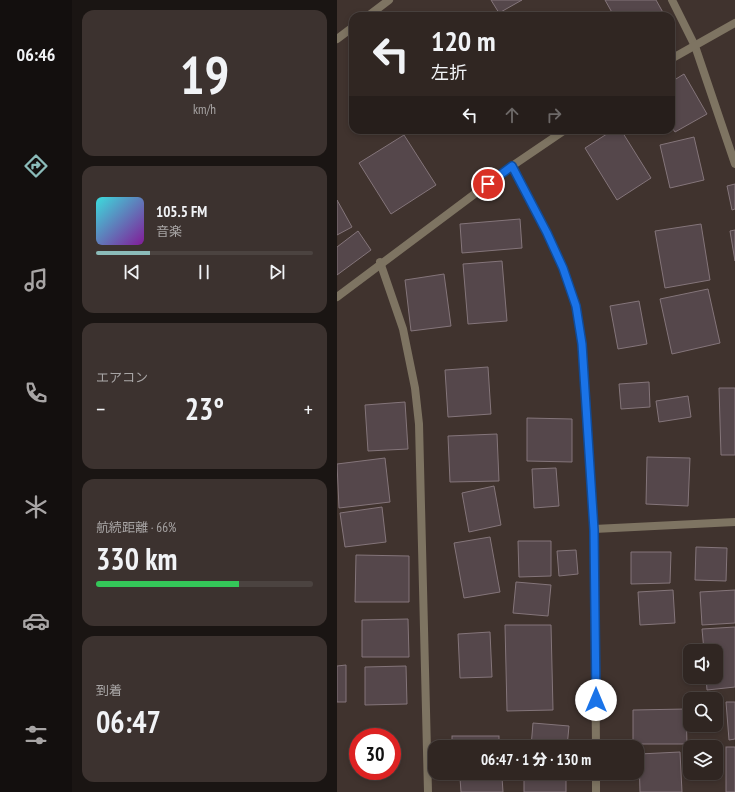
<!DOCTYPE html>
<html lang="ja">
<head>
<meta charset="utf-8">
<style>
  :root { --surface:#302622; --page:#3c322f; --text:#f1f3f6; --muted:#a8a5a5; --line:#4b4340; --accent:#8bbbb9 }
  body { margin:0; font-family:"PT Sans Narrow","Noto Sans JP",sans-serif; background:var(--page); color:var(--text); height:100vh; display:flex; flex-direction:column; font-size:15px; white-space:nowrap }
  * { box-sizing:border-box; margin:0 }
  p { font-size:13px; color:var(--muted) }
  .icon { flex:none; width:22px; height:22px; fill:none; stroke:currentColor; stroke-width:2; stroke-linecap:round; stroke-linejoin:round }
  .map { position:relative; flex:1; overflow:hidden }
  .drawer { display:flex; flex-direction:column; gap:10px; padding:10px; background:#1a1513; width:265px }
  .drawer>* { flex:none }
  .banner { position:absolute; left:12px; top:12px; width:326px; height:122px; border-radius:12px; box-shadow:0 2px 6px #0003,0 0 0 1px var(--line); background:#302622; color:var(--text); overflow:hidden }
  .fabs { position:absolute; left:346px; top:644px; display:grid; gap:8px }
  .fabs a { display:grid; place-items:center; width:40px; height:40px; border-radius:8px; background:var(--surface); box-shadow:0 2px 6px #0003,0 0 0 1px var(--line); font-size:20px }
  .speed { position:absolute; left:12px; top:728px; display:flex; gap:8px; font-size:20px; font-weight:700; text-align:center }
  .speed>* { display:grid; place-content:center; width:52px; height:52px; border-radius:50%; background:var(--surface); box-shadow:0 2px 6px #0003,0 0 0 1px var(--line); line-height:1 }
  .speed .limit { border:6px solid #d22; background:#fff; color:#111 }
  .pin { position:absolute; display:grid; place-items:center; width:34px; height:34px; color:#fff; margin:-17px; border:2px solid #fff; border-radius:50%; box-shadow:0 1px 4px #0007 }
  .me { position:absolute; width:44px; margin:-22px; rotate:0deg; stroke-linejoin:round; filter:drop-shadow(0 0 3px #0008) }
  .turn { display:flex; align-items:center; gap:14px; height:84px; padding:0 16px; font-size:18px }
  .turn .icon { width:52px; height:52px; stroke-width:2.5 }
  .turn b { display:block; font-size:28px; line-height:34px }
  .lanes { display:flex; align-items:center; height:38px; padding:0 16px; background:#0003; justify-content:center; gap:20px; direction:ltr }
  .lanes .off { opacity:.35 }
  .big { font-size:30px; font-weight:800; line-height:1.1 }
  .drawer .tile { flex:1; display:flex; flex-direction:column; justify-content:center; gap:6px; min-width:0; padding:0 14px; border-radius:12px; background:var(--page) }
  .drawer .dial { align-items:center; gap:0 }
  .dial b { font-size:52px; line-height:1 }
  .song { display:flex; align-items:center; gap:12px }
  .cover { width:48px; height:48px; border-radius:6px; background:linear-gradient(135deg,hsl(180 70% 55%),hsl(290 70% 35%)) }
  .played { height:4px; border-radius:2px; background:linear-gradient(90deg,var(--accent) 25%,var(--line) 25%) }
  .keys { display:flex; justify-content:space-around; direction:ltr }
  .heat { display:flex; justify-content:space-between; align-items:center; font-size:22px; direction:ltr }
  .charge { height:6px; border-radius:3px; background:linear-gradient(90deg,#34c759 66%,var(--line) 0) }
  .trip { position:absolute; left:91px; top:740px; width:216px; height:40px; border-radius:12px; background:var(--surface); box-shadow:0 2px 6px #0003,0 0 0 1px var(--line); font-weight:800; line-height:40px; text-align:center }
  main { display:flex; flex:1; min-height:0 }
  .menu { display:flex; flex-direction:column; width:72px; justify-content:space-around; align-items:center; background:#130f0e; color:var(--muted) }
  .menu .icon { width:28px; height:28px }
  .menu .on { color:var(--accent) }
  .menu b { font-size:18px; color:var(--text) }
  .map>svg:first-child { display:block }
  .building { fill:#55474b; stroke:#84757a }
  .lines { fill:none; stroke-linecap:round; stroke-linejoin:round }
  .minor { stroke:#7e7462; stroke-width:8 }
  .route-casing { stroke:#114b97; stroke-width:10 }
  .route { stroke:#1a73e8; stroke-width:7 }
</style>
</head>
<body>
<main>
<nav class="menu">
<b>06:46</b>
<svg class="icon on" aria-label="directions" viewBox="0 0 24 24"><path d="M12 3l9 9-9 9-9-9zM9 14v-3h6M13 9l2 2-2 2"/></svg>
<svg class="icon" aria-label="music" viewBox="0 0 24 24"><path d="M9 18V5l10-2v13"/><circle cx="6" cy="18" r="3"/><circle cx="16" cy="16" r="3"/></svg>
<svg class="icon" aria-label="phone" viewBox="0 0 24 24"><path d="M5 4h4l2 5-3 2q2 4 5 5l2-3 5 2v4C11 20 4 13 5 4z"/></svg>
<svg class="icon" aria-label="climate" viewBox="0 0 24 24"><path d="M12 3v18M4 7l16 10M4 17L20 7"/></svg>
<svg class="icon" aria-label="car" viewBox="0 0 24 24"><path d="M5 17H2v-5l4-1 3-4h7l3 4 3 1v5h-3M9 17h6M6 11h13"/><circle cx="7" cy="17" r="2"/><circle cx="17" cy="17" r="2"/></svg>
<svg class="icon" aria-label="filters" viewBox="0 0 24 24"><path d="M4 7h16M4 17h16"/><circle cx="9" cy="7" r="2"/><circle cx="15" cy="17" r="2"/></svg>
</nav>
<section class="drawer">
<div class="tile dial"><b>19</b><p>km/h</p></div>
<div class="tile">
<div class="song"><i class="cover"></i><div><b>105.5 FM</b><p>音楽</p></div></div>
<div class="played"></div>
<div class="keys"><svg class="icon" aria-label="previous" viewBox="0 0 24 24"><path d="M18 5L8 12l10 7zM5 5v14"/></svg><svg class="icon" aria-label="pause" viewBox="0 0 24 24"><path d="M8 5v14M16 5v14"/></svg><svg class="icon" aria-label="next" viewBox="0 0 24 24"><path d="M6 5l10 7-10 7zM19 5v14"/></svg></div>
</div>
<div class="tile"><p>エアコン</p>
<div class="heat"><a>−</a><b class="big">23°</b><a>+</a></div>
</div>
<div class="tile"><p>航続距離 · 66%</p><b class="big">330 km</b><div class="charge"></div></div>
<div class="tile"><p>到着</p><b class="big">06:47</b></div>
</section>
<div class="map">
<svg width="398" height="792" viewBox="0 0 398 792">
  <rect width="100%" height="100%" fill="#40332e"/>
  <g class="building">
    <path d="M154,0h31l-23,13z"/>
    <path d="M268,0h51l9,16h-51z"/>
    <path d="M347,74l23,40 -32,18 -4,-6v-44z"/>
    <path d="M276,130h8l30,48 -34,22 -32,-52z"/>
    <path d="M67,135l32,50 -45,29 -32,-51z"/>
    <path d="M357,137l10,43 -34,8 -10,-43z"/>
    <path d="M398,184v25l-3,1 -5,-24z"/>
    <path d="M0,200l15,27 -15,8z"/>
    <path d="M183,219l2,29 -60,5 -2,-29z"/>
    <path d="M364,224l9,56 -45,8 -10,-57z"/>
    <path d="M398,230v31l-5,-30z"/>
    <path d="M21,231l13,19 -34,25v-28z"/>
    <path d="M165,261l5,60 -39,3 -5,-60z"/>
    <path d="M107,274l7,52 -40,5 -6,-51z"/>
    <path d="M371,289l12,54 -48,11 -12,-55z"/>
    <path d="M302,301l8,43 -29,5 -8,-43z"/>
    <path d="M151,367l3,47 -43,3 -3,-47z"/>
    <path d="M312,382l1,25 -29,2 -2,-25z"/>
    <path d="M382,388h16v67h-14z"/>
    <path d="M351,396l3,21 -32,5 -3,-21z"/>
    <path d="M68,402l3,47 -40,2 -3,-46z"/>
    <path d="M190,418l45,1v43l-45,-1z"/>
    <path d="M160,434l2,47 -49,1 -2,-46z"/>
    <path d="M310,457l43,1 -2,48 -42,-2z"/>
    <path d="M48,458l5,44 -51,6 -2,-44z"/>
    <path d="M219,468l3,38 -25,2 -2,-39z"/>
    <path d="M157,486l7,39 -32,7 -7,-39z"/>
    <path d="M45,507l4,35 -41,5 -5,-34z"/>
    <path d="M153,537l10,55 -36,6 -10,-55z"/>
    <path d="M181,541h33v35l-32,1z"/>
    <path d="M359,547l31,1 -1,33 -31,-1z"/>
    <path d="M239,550l2,24 -19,2 -2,-25z"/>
    <path d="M294,552h40l-1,31 -39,1z"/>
    <path d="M19,555l53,1v46h-54z"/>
    <path d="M179,582l35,3 -3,31 -35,-3z"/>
    <path d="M336,590l2,33 -35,2 -2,-33z"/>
    <path d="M398,590v33l-33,2 -2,-33z"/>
    <path d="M71,619l1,38h-47v-37z"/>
    <path d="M168,625h46l2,85 -46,1z"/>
    <path d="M398,627v60l-28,3 -1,-13h10v-26h-12l-2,-22z"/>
    <path d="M153,632l2,45 -32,1 -2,-44z"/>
    <path d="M9,665v37h-9v-36z"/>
    <path d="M69,666l1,38 -42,1v-38z"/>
    <path d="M389,702h9v37l-6,1z"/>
    <path d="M349,709l1,35h-54v-34z"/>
    <path d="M196,723l36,3 -2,21h-36z"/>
    <rect x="115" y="736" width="47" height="11"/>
    <rect x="389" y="747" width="9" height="45"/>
    <path d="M343,752l2,40h-42l-1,-38z"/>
    <path d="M229,774v18h-42v-17z"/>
    <path d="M165,777l1,15h-42l-1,-14z"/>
  </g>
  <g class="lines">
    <g class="minor">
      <path d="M335,0l23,46 40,118"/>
      <path d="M31,16l21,-16"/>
      <path d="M0,39l16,-12"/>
      <path d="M334,59l64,-36"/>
      <path d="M175,166l35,67 16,35 13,38 6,38 12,185 2,218"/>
      <path d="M43,262l23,67 12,59 4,36 9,368"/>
      <path d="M0,297l175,-131 53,-36"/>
      <path d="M257,529l141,-7"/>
      <path d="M259,773v19"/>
    </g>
  </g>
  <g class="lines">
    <g class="route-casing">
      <path id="route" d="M151,184l24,-18 35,67 16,35 13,38 6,38 12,186 2,170"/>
    </g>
    <use href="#route" class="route"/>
  </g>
</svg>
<div class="fabs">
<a><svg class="icon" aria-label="sound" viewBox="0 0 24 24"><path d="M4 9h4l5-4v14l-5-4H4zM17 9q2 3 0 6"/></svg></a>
<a><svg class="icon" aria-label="search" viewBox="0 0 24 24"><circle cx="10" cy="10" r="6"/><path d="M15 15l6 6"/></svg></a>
<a><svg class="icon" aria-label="layers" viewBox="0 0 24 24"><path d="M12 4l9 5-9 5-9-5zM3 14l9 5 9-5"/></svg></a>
</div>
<div class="speed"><div class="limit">30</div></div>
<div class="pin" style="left:151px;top:184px;background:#d93025"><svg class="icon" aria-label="arrive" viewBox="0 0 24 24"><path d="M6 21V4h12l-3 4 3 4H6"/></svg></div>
<svg class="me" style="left:259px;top:700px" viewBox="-20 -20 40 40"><circle r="19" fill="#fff"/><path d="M0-13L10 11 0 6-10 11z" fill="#1a73e8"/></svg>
<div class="trip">06:47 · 1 分 · 130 m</div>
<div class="banner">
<div class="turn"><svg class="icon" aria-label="left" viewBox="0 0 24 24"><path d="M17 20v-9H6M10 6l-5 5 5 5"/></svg><div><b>120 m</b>左折</div></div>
<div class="lanes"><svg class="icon" aria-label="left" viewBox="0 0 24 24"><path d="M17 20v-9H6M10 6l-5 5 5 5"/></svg><svg class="icon off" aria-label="ahead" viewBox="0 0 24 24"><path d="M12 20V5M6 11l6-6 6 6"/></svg><svg class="icon off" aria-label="right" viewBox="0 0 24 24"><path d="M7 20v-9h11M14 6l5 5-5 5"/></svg></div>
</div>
</div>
</main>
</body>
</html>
